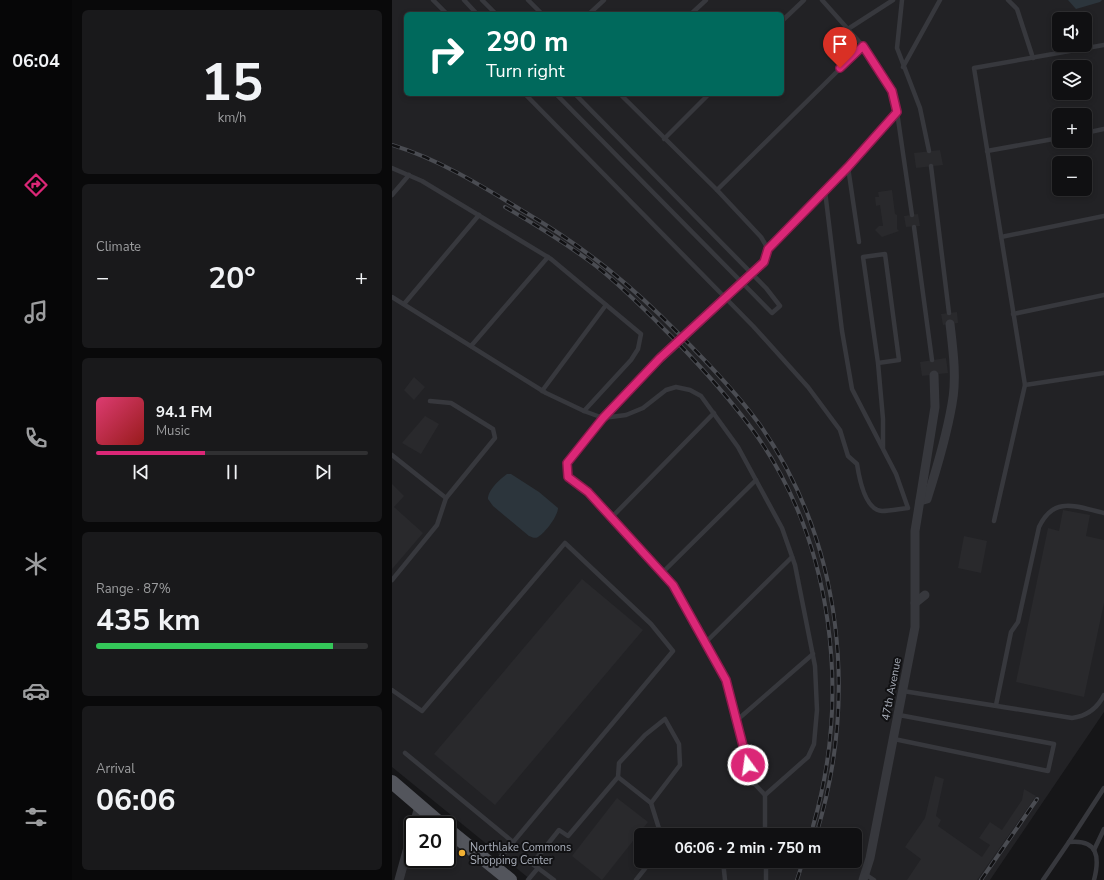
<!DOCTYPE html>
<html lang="en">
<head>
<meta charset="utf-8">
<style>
  :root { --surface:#101012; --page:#19191b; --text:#f1f3f6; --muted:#9c9d9f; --line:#303032; --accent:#db2777 }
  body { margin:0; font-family:"Nunito Sans",sans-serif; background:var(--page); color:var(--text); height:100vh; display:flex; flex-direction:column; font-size:15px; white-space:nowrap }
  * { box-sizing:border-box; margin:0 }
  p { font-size:13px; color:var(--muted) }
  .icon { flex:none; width:22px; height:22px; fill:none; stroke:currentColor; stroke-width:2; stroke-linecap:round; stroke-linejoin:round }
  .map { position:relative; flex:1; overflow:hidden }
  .panel { display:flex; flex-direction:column; gap:10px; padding:10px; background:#09090a; width:320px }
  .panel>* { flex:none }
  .top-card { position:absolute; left:12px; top:12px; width:380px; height:84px; border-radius:6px; box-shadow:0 2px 6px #0003,0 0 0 1px var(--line); background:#00695c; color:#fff; overflow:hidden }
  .buttons { position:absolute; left:660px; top:12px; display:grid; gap:8px }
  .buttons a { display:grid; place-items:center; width:40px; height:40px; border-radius:6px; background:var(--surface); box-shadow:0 2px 6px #0003,0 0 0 1px var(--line); font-size:20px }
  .speed { position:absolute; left:12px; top:816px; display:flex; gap:8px; font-size:20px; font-weight:700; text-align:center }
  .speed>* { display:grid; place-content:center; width:52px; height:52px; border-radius:50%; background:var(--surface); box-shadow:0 2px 6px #0003,0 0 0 1px var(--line); line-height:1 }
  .speed .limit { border:2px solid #111; border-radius:6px; background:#fff; color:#111 }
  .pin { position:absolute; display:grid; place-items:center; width:34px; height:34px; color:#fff; margin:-41px -17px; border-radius:50% 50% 50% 0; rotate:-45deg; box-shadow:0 0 4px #0007 }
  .pin .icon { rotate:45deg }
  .me { position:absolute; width:44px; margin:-22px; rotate:346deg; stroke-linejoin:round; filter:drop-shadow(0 0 3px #0008) }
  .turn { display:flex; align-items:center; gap:14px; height:84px; padding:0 16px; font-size:18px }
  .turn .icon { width:52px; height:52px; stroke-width:2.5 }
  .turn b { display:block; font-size:28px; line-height:34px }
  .big { font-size:30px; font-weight:700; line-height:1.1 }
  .panel .widget { flex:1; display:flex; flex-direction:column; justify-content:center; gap:6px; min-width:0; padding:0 14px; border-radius:6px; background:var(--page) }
  .panel .dial { align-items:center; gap:0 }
  .dial b { font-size:52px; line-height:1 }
  .song { display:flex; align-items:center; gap:12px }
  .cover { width:48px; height:48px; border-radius:6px; background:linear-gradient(135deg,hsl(340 70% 55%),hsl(0 70% 35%)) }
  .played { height:4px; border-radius:2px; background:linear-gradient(90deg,var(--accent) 40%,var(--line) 40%) }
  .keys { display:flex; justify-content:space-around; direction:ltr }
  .heat { display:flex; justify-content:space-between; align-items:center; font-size:22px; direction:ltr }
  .charge { height:6px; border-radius:3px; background:linear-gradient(90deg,#34c759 87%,var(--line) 0) }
  .trip { position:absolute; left:242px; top:828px; width:228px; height:40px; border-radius:6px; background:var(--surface); box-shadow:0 2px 6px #0003,0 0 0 1px var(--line); font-weight:700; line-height:40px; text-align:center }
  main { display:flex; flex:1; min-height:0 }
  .menu { display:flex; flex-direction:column; width:72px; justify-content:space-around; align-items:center; background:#060607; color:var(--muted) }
  .menu .icon { width:28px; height:28px }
  .menu .current { color:var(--accent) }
  .menu b { font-size:18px; color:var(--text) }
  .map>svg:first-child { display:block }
  .built { fill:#222225; fill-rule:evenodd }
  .water { fill:#2c353c }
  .building { fill:#29292c }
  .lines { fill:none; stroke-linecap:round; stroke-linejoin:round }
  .service { stroke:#37383d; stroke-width:4.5 }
  .minor { stroke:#37383d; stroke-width:9 }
  .primary { stroke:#53555c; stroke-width:14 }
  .rail-casing { stroke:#4a4c52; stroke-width:4 }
  .rail { stroke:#111113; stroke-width:2.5; stroke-dasharray:8; stroke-linecap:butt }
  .route-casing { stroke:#8e194d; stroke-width:10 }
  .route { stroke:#db2777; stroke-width:7 }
  .poi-dot { fill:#f2b134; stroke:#111113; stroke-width:1.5 }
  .labels { text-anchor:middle; stroke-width:4; stroke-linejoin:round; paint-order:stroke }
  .street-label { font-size:11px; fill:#a8adb8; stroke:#111113 }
  .poi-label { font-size:11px; fill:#a8adb8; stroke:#111113; text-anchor:start }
</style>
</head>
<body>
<main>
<nav class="menu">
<b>06:04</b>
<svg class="icon current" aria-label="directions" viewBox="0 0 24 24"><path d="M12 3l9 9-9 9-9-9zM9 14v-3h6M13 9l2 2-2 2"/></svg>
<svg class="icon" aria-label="music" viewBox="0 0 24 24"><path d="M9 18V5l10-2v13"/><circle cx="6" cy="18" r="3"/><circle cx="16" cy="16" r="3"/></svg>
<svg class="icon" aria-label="phone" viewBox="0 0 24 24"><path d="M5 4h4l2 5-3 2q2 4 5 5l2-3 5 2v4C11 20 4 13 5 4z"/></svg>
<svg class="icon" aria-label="climate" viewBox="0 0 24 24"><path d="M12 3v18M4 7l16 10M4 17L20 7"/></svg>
<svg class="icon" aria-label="car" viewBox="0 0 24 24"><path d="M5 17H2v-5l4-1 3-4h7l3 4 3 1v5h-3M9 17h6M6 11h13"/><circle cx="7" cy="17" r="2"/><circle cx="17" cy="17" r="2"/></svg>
<svg class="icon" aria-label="filters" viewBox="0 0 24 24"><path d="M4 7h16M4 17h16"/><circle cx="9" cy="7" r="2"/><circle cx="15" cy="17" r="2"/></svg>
</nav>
<section class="panel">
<div class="widget dial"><b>15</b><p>km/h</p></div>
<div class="widget"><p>Climate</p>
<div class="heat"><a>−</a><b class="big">20°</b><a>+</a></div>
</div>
<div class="widget">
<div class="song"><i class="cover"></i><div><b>94.1 FM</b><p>Music</p></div></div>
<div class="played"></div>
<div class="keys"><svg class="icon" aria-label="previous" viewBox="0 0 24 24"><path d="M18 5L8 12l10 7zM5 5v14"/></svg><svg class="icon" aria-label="pause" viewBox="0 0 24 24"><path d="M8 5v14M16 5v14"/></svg><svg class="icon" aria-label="next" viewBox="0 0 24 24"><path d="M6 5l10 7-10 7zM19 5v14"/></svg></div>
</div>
<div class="widget"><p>Range · 87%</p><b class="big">435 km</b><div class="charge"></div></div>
<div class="widget"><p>Arrival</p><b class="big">06:06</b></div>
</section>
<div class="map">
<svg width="712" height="880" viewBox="0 0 712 880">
  <rect width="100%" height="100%" fill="#161618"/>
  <g class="built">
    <path d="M0,0h712v712l-114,168h-459l-139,-113zM14,14h376v80h-376zM667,19h26v26h-26zM667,67h26v26h-26zM667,115h26v26h-26zM667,163h26v26h-26zM249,835h214v26h-214z"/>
    <path d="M55,829l63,51h-107l10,-40v19h34z"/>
  </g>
  <g class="water">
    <path d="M676,0h34l-2,2 -24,7z"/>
    <path d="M115,474h4l28,18 19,16c0,8 -13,25 -20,29 -3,2 -6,0 -9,-1l-36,-30 -5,-7c0,-9 12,-20 19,-25z"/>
  </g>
  <g class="building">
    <path d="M548,150l3,15 -27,3 -2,-15z"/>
    <path d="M500,190l3,24 2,1v14l2,2 -17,6 -7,-7 4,-4h4l-3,-21 -4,1 -1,-9h4l-1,-5z"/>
    <path d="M526,214l2,12 -14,1 -2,-11z"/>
    <path d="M565,312l1,11 -15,2 -2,-11z"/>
    <path d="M554,358l2,15 -26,3 -2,-14z"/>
    <path d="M22,377l11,10 -11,13 -10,-10z"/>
    <path d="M33,416l14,8 -18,30 -19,-11z"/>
    <path d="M0,484l12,12 -10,11 29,26 -31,36z"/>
    <path d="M671,510l27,5 -4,21 18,4v63l-20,94 -68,-15 32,-154 11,3z"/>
    <path d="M572,536l23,5 -6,32 -23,-5z"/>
    <path d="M190,579l61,51 -148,175 -61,-51z"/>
    <path d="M543,776l9,3 -8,37 5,4 -3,6 44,31 8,-12 -11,-7 11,-16 12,8 20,-30 2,-11 12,7 -59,84h-70l14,-21 -16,-12 20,-29z"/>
    <path d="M225,798l31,24 -46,58 -30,-24z"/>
  </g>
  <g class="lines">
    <g class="service">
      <path d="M41,0l14,14"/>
      <path d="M72,0l13,14"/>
      <path d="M90,0l14,14"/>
      <path d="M136,0l14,14"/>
      <path d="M430,0l41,46"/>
      <path d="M510,0l-5,48 23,60 9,43"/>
      <path d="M616,0l9,9 16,49"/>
      <path d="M197,14l15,-14"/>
      <path d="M299,14l15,-14"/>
      <path d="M390,21l22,-21"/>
      <path d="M456,29l45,-29"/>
      <path d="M511,67l37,-67"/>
      <path d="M133,94l228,232 55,61 32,43 8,26 9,8c2,13 8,46 25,47 8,0 17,-2 26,-3l-12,-34 -13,-25v-30l-5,-56 -15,-106 22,-3 14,106 -21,3"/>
      <path d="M164,94l216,219 8,-7 -14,-18 -191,-194"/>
      <path d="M228,94l97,96"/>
      <path d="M693,133l19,-4"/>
      <path d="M272,139l45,-45"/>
      <path d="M595,151l72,-13"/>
      <path d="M539,166l18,147"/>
      <path d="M456,167l11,75"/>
      <path d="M0,168l30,13 129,78 90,75 -3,15 -7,11 -47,51"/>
      <path d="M433,191l17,140 10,58 30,58"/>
      <path d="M0,195l17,-20"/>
      <path d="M522,227l18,133"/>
      <path d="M609,237l103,-21"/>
      <path d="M376,249l80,-82 49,-55"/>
      <path d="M372,262l4,-13 -7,-12 -44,-47 146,-144 29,45 5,21 15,103"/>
      <path d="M0,297l154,96 38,18 19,7 -36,45 2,14 19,15 85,93 53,95 25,100 14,15 43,-38 6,-13 3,-34 -2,-44 -20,-101 -13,-37 -44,-81 -37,-51 -11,-6 -14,-3 -10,3 -23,18 -17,7 -23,3 58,-60"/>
      <path d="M12,304l75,-89"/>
      <path d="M621,314l91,-19"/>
      <path d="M79,346l77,-89"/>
      <path d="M633,385l79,-12"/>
      <path d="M150,391l64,-86"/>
      <path d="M0,455l54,43"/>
      <path d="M219,518l103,-105"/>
      <path d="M602,521l31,-136 -51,-317 130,-23"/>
      <path d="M270,573l94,-93"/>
      <path d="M0,580l45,-55 9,-27 49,-60 -2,-9 -42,-26 -21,-2"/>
      <path d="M313,643l87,-86"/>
      <path d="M0,690l30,21 143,-168 86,81 22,27 -179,214"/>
      <path d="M511,691l169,27c15,-2 25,-9 32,-23"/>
      <path d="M604,705l15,-73 7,-10 21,-95c15,-32 38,-20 65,-14"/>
      <path d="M344,721l77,-67"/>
      <path d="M502,739l154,32 6,-27 -155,-29"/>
      <path d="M13,753l108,89"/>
      <path d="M373,795v40"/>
      <path d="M259,803l10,32"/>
      <path d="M677,842l35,-54"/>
      <path d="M702,850l10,-21"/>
      <path d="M331,861l2,19"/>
      <path d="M374,861v19"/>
      <path d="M146,868l-6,-4 27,-34 9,6 50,-59 1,-14 26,-28 20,-16 14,25 1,21 -29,38 -33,-26"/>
      <path d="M473,874l9,6"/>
      <path d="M136,880l10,-12 16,12"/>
      <path d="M244,880l15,-19"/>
      <path d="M651,880l26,-38c29,-3 31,15 25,38"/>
    </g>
    <g class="minor">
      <path d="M269,358l103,-96"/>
      <path d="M528,501l7,-2c9,-28 20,-66 25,-95 5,-26 1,-54 -2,-80"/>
      <path d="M523,603l10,-8"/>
      <path d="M22,825l5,-19"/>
      <path d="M7,880l14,-51"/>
      <path d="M471,880l7,-22 45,-231v-96l20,-124 -1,-32"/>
    </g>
    <g class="primary">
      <path d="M0,782l50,43"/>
      <path d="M55,829l63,51"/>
    </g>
    <g class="rail-casing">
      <g id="rail">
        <path d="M0,145c49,15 93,43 136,69 59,35 104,72 151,120 29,29 57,58 81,91 83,119 98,274 56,410"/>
        <path d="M113,207c31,18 62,37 91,59 29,23 54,49 80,75 27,28 53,57 76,88 82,112 99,266 61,397"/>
        <path d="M405,880l6,-19"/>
        <path d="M589,880l56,-81"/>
      </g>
    </g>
    <use href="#rail" class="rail"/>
  </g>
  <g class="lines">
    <g class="route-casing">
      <path id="route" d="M356,765l-22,-85 -53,-95 -85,-93 -20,-15 -1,-14 36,-45 57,-60 104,-96 4,-13 80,-82 49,-55 -5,-21 -29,-45 -23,22"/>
    </g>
    <use href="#route" class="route"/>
  </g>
  <circle class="poi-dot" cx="70" cy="853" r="4"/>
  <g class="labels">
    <g class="street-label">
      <text transform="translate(499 689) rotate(-79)" y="4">47th Avenue</text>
    </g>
    <g class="poi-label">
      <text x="78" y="851">Northlake Commons<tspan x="78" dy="13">Shopping Center</tspan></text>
    </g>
  </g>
</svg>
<div class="buttons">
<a><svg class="icon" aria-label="sound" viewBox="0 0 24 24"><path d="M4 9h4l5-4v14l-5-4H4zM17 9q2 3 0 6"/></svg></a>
<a><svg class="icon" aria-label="layers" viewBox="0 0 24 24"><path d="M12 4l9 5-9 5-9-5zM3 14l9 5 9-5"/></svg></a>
<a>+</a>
<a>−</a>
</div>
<div class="speed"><div class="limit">20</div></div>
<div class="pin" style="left:448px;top:68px;background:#d93025"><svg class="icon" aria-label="arrive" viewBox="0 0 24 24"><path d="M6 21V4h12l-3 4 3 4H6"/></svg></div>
<svg class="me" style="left:356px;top:765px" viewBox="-20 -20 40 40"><circle r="17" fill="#db2777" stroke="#fff" stroke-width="3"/><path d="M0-11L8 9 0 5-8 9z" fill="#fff"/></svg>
<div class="trip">06:06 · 2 min · 750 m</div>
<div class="top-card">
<div class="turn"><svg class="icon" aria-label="right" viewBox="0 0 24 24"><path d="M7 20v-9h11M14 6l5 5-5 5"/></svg><div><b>290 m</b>Turn right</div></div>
</div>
</div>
</main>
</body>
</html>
